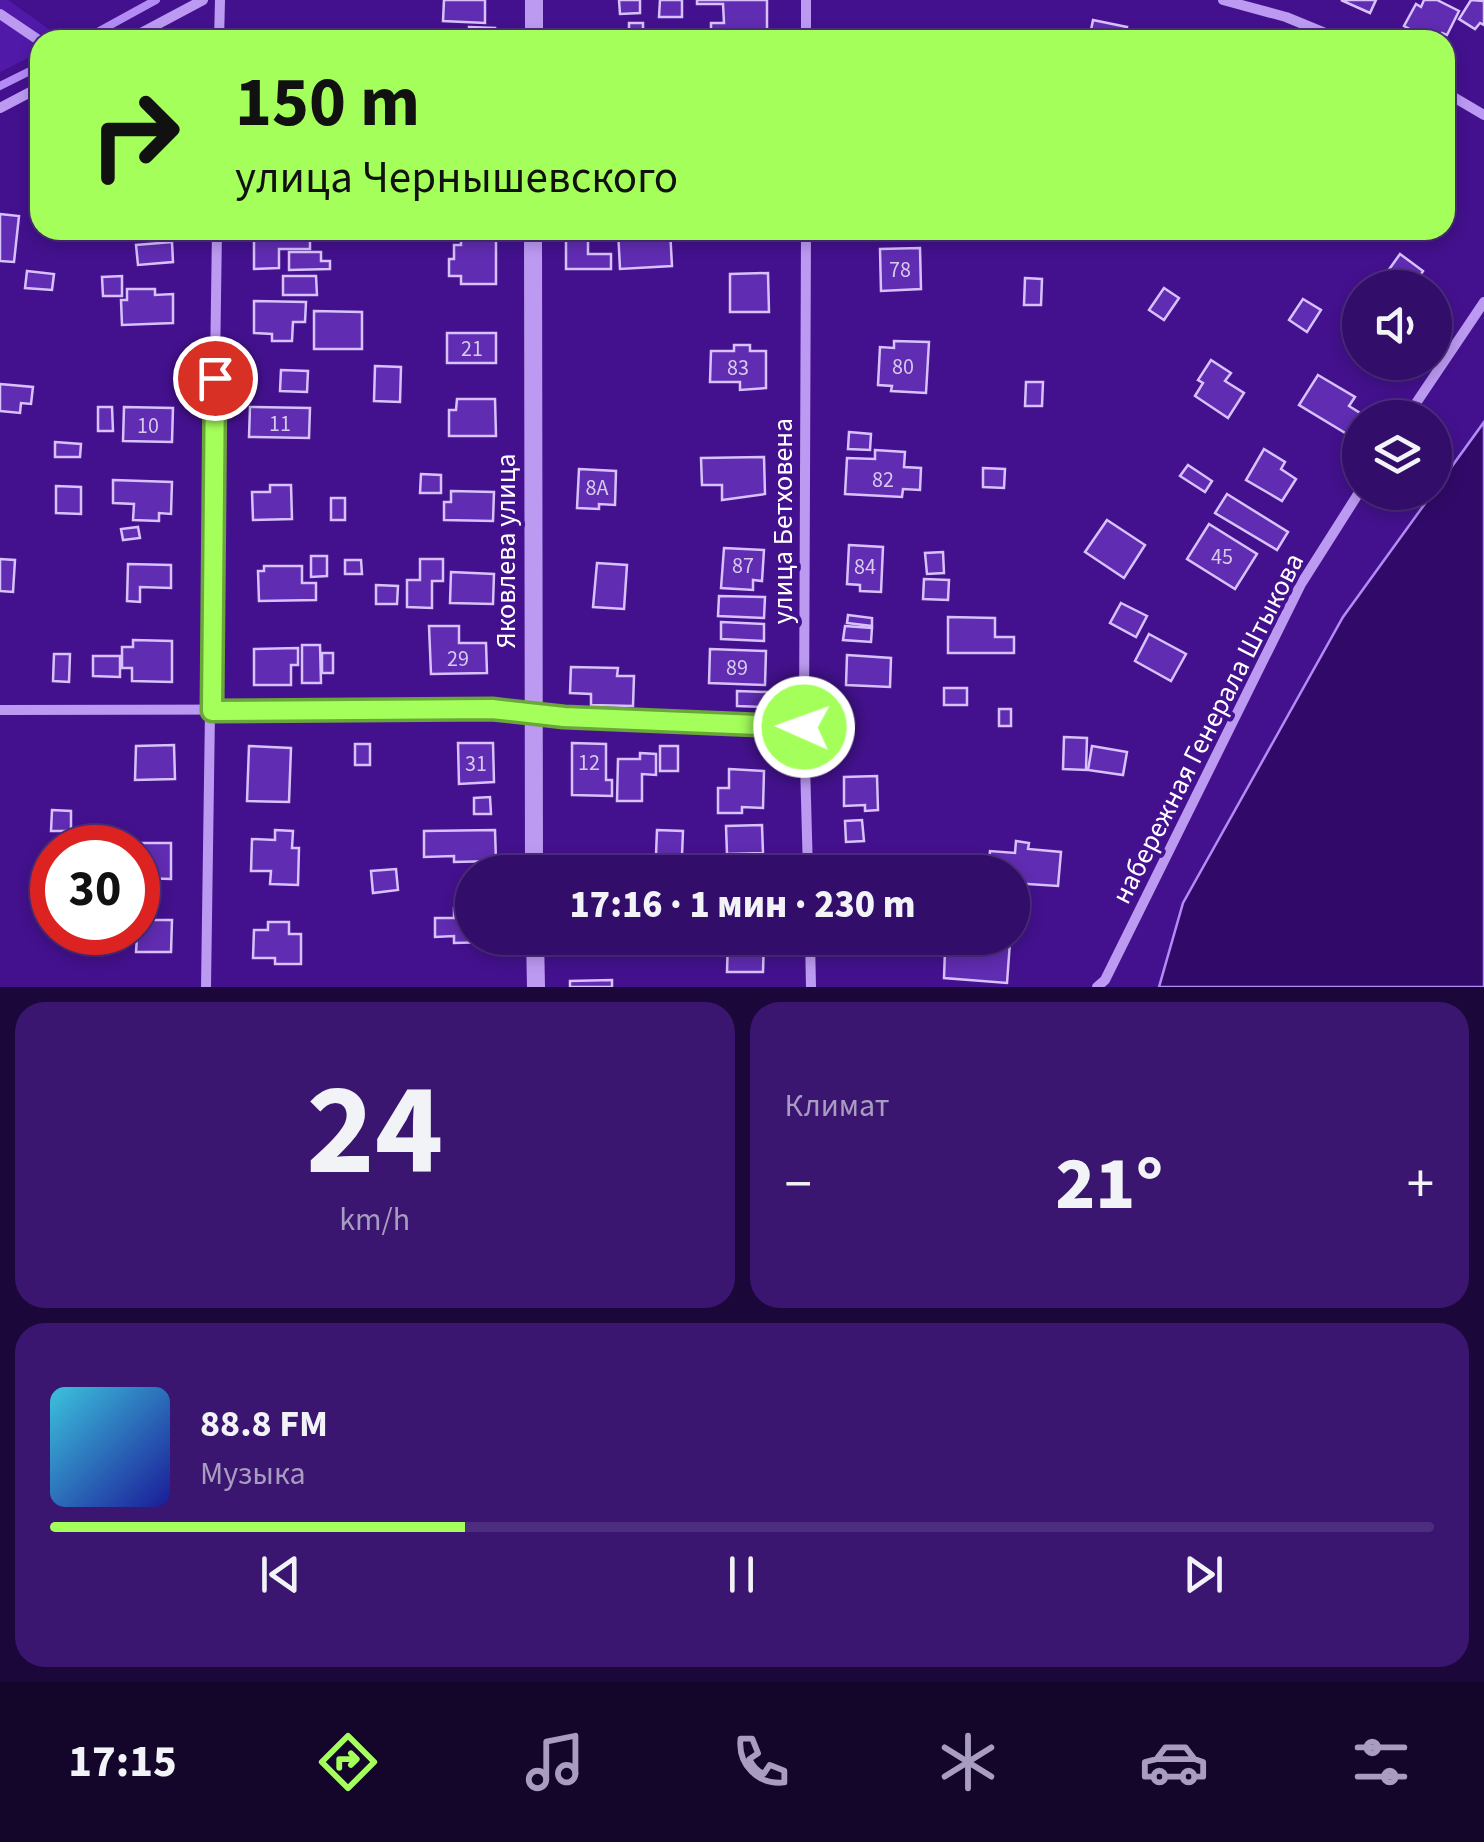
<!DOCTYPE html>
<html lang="ru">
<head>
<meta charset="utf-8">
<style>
  :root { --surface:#320d6a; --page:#3a1670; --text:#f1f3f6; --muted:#a89cc1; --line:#4d2d7e; --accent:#a4ff5a }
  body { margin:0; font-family:"Source Sans 3",sans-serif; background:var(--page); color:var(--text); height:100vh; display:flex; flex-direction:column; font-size:38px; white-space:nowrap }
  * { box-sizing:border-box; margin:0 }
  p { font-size:32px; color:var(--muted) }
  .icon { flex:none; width:55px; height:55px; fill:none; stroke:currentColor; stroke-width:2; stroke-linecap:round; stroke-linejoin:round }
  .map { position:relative; height:987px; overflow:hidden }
  .details { display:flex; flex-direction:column; gap:15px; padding:15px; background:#1c073a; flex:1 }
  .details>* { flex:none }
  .guide { position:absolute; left:30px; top:30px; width:1425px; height:210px; border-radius:30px; box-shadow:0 5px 15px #0003,0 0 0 2px var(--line); background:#a4ff5a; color:#111; overflow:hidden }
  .tools { position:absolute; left:1342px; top:270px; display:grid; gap:20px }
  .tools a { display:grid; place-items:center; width:110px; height:110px; border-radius:50%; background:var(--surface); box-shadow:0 5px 15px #0003,0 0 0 2px var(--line); font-size:50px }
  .speed { position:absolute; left:30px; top:825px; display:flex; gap:20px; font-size:50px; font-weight:700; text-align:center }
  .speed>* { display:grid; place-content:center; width:130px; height:130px; border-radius:50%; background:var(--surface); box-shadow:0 5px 15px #0003,0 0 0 2px var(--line); line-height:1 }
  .speed .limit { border:15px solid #d22; background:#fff; color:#111 }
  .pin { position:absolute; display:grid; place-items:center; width:85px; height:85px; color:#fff; margin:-42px; border:5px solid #fff; border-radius:50%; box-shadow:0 2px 10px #0007 }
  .me { position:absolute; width:110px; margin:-55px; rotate:272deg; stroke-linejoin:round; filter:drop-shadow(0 0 8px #0008) }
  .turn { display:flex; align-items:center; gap:35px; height:210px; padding:0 40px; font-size:45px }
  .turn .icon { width:130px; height:130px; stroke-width:2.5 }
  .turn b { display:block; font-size:70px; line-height:85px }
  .big { font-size:75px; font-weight:800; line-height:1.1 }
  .details .tile { flex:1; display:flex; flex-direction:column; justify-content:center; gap:15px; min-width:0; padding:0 35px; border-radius:30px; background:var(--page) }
  .details .dial { align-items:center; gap:0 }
  .dial b { font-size:130px; line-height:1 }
  .song { display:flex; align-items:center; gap:30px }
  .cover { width:120px; height:120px; border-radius:15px; background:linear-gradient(135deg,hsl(190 70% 55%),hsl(240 70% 35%)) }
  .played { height:10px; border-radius:5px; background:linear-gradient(90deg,var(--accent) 30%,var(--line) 30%) }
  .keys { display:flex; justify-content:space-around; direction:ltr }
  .heat { display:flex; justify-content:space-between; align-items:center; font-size:55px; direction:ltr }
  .details .tiles { flex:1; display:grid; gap:15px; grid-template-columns:1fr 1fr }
  .tile:last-child { grid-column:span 2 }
  .trip { position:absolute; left:455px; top:855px; width:575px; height:100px; border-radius:50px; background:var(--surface); box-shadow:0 5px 15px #0003,0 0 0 2px var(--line); font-weight:800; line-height:100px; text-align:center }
  .menu { display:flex; height:160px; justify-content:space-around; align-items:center; background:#14052a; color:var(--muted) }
  .menu .icon { width:70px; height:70px }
  .menu .active { color:var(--accent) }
  .menu b { font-size:45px; color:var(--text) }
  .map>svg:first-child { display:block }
  .green { fill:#5019a8 }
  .water { fill:#310a69; stroke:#b38bf5; stroke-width:2.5 }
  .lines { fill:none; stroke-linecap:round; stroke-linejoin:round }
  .stream { stroke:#b38bf5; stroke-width:8 }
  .building { fill:#602cb2; stroke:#d8c1fd; stroke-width:2.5 }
  .minor { stroke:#bc9af2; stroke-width:10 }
  .tertiary { stroke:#bc9af2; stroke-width:18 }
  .route-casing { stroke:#6ba63a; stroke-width:25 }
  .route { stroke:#a4ff5a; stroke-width:18 }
  .labels { text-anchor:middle; stroke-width:8; stroke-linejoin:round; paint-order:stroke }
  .number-label { font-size:22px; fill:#d7caec }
  .street-label { font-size:28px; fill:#fff; stroke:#43118d }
</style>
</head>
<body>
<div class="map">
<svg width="1484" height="987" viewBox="0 0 1484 987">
  <rect width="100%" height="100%" fill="#43118d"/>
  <path class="green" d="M0,0h8l56,40h-24v12l-40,20z"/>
  <path class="water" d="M1484,422v565h-325l24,-84 160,-286z"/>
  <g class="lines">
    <g class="stream">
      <path d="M83,40l73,-40"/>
      <path d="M0,86l40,-20"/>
    </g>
  </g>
  <g class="building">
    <path d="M444,0h41v23l-42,-2z"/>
    <path d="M619,0h21v13l-20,1z"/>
    <path d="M660,0h22v17h-23z"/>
    <path d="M697,0h70v40h-56v-17h13l-1,-19h-26z"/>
    <path d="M1341,0h35l-6,13z"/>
    <path d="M1424,0h13l22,11 -12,24 -5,-2 -4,7h-7l-27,-14 12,-22 5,3z"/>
    <path d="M1471,0l13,1v24l-4,-2 -5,6 -16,-10z"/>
    <path d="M1093,20l34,7 -3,13h-35z"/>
    <rect x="629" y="23" width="14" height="17"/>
    <path d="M469,27l26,1 -1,12h-25z"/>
    <path d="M306,36v4h-41l-1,-3z"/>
    <path d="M0,214l19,2 -5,46 -14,-1z"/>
    <path d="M254,230h56v19h-31v19l-25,1z"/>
    <path d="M566,230h22v24h23v15h-45z"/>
    <path d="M618,230h52l2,36 -52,3z"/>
    <path d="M461,236h35v48h-35v-8h-12v-17h5v-14h7z"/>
    <path d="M172,242l1,20 -35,3 -2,-20z"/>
    <path d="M920,248l1,41 -40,2 -1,-42z"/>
    <path d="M289,252h32v9h9v8l-41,1z"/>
    <path d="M1400,254l23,17 -11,17h-14l-15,-10z"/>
    <path d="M27,271l27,3 -2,16 -27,-2z"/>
    <path d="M768,273l1,39h-39v-38z"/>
    <path d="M122,276v20h-19l-1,-19z"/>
    <path d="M283,276h33l1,19h-34z"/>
    <path d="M1025,278l17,1 -1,26h-17z"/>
    <path d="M1164,288l15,10 -15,22 -15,-10z"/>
    <path d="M127,289h28v6l18,-1v29l-51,2 -1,-25h6z"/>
    <path d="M1303,299l18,11 -14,22 -18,-12z"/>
    <path d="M254,301l52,1 -1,20h-12l-1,19h-20v-7l-18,-1z"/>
    <path d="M314,311l48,1v37h-48z"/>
    <rect x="447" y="333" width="49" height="30"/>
    <path d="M894,341l35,1 -3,51 -35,-2 1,-5 -14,-1 2,-38 14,1z"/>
    <path d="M734,345h16v6h16v37l-26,2v-8h-30l1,-31h23z"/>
    <path d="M1211,360l20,13 -6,8 19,12 -16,25 -33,-22 8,-13 -5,-3z"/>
    <path d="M375,366l26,1 -1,35 -26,-1z"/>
    <path d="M281,370l27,1 -1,21 -27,-1z"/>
    <path d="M1318,375l37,22 -6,9 11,7 -13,21 -48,-29z"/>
    <path d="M1026,382h17l-1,24h-17z"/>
    <path d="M0,384l33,3 -2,17 -10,-1 -1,10 -20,-2z"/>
    <path d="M457,399h38l1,37h-47v-26h7z"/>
    <path d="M98,407h14l1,24h-15z"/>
    <path d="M124,407l49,1 -1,34 -49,-1z"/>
    <path d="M250,407l60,1 -1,30 -60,-1z"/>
    <path d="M849,432l22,2 -1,16 -22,-1z"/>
    <path d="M55,442l26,2 -1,13h-25z"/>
    <path d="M1264,449l21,13 -4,7 15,10 -14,22 -36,-21z"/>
    <path d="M875,450l30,2 -1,15 17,1 -1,22 -17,-1 -1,8 -57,-3 2,-36 28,1z"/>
    <path d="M764,457l1,37 -43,6v-15h-20l-1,-27z"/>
    <path d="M1188,465l24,16 -7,11 -25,-16z"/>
    <path d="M983,468l22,1 -1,19 -21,-1z"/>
    <path d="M579,469l37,2 -1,34 -16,-1v5l-22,-1z"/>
    <path d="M421,474l20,1v18h-21z"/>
    <path d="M113,480l59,2 -1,32 -12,-1v8l-26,-1 1,-16 -21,-1z"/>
    <path d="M270,485h21l1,34 -39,1 -1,-28h18z"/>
    <path d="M56,486l25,1v27l-25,-1z"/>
    <path d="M451,491l43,1 -1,29 -49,-1v-18h7z"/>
    <path d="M1227,494l61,38 -11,18 -62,-37z"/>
    <rect x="331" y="498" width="14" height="22"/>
    <path d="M1107,520l38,25 -21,33 -39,-26z"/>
    <path d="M1209,524l48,30 -22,35 -48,-30z"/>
    <path d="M138,527l2,11 -17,2 -2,-11z"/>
    <path d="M849,545l34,2 -2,45 -21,-1v-6l-13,-1z"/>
    <path d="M724,548l40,2 -2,31 -9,-1v10l-32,-2z"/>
    <path d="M943,552l1,21 -17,1 -2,-21z"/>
    <path d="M311,556h16v20l-16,1z"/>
    <path d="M0,559l15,1 -2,32 -13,-1z"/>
    <path d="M420,559h23v22h-11v27l-25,-1v-27h13z"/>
    <path d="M345,560h16l1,14h-17z"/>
    <path d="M597,563l30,2 -3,44 -31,-2z"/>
    <path d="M128,564l43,1v23l-31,-1v15l-13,-1z"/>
    <path d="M264,566h38v17h14v17l-57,1 -1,-30h6z"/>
    <path d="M451,572l43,2 -1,30 -43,-1z"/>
    <path d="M924,579l25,1 -1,20 -25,-1z"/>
    <path d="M376,585l22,1 -1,18h-21z"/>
    <path d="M719,596l46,1 -1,21 -46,-2z"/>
    <path d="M1121,603l26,13 -11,21 -26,-14z"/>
    <path d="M848,615l24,3v8l-25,-3z"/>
    <path d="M948,617l47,1v19h19v16h-66z"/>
    <path d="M721,622l43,2v17l-43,-2z"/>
    <path d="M429,626h30v17h27l1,30 -56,1z"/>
    <path d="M845,626l27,2 -1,14 -28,-2z"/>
    <path d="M1149,634l37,20 -15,27 -36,-20z"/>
    <path d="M133,640l39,1v41l-40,-1v-13h-10v-21h11z"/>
    <path d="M302,645h18l1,38h-19z"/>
    <path d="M298,648v17h-7v20h-37v-36z"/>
    <path d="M710,649l56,2 -1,34 -56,-2z"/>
    <rect x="322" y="653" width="11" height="20"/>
    <path d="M54,654h16l-1,28 -16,-1z"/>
    <path d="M847,655l44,3 -1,29 -44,-2z"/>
    <path d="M93,656h27v21l-27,-1z"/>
    <path d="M571,667l47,1 -1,8h17l-1,30 -42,-1v-11l-21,-1z"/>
    <rect x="944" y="688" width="23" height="17"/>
    <path d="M737,691l30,1 -1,15 -29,-1z"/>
    <rect x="999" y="709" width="12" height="17"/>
    <path d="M1064,737l23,1 -1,32 -23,-1z"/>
    <path d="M458,743h35l1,39 -35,2z"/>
    <path d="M572,743l34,1v36h6v16l-40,-1z"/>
    <rect x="355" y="744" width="15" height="21"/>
    <path d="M174,745l1,34 -40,1 1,-34z"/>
    <path d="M249,746l42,2 -2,54 -42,-1z"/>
    <rect x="660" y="746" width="18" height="25"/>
    <path d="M1092,746l35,6 -4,23 -35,-5z"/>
    <path d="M640,753l16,1v21l-14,-1v27h-25l1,-42h22z"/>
    <path d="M729,769l35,2 -1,37 -21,-1v6h-24v-25h11z"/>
    <path d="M877,776l1,34 -13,1v-6l-21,1v-29z"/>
    <path d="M490,797l1,17h-17v-16z"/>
    <path d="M52,810l19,1v20h-20z"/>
    <path d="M862,820l2,21 -18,1 -1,-21z"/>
    <path d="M762,825l1,28 -36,1 -1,-28z"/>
    <path d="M275,830l18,1 -1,17h7l-1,37 -28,-1 1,-13h-20l1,-32 23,1z"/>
    <path d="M495,830l1,31 -42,1v-6l-30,1v-26z"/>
    <path d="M657,830l26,1 -1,25 -26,-1z"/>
    <path d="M1016,841l13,2 -1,6 33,3 -3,34 -46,-3v-11h-24l2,-21 25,2z"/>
    <path d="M134,843h37v36l-33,-1v-30h-4z"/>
    <rect x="656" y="866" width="24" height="6"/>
    <path d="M396,869l2,21 -25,3 -2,-22z"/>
    <path d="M138,884h8v13l-8,-1z"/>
    <path d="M472,907v31h20v4l-38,1v-7l-19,1v-19h19v-10z"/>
    <path d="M138,920h34l-1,32h-35z"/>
    <path d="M268,922h21v12h12v30h-26v-6h-22l1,-28h14z"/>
    <path d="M728,938h36l-1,34h-36z"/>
    <path d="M956,939l54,3 -3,41 -63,-5 1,-28 11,1z"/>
    <path d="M612,980v7h-42v-6z"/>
  </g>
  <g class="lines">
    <g class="minor">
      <path d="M1223,0l63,17 56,23"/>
      <path d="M0,14l40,27"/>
      <path d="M128,40l75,-40"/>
      <path d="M219,40l1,-40"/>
      <path d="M806,40v-40"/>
      <path d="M1445,92l39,23"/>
      <path d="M0,108l40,-21"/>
      <path d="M806,230l-2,497 4,145"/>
      <path d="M1406,418l78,-116"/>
      <path d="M0,710l492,-1 72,8 240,10"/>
      <path d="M810,938l1,49"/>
      <path d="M206,987l11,-757"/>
      <path d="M1097,987l8,-7 196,-396 59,-93"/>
    </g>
    <g class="tertiary">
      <path d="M534,40v-40"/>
      <path d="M533,230l1,642"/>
      <path d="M535,938l1,49"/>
    </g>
  </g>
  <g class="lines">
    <g class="route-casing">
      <path id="route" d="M215,378l-3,333 280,-2 72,8 240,10"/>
    </g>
    <use href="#route" class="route"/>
  </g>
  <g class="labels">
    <g class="number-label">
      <text x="900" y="277">78</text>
      <text x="472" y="356">21</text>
      <text x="903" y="374">80</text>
      <text x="738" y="375">83</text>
      <text x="280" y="431">11</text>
      <text x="148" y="433">10</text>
      <text x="883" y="487">82</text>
      <text x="597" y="495">8А</text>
      <text x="1222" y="564">45</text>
      <text x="743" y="573">87</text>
      <text x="865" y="574">84</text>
      <text x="458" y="666">29</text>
      <text x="737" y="675">89</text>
      <text x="589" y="770">12</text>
      <text x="476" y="771">31</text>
    </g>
    <g class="street-label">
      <text transform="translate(782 521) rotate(-90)" y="10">улица Бетховена</text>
      <text transform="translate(505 551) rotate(-90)" y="10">Яковлева улица</text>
      <text transform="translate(1207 728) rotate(-63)" y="10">набережная Генерала Штыкова</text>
    </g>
  </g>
</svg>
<div class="tools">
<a><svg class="icon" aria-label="sound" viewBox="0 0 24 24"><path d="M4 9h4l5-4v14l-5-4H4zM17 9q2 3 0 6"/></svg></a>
<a><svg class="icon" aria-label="layers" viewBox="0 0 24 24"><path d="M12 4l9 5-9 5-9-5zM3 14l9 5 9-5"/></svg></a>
</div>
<div class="speed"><div class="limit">30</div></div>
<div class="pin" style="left:215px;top:378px;background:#d93025"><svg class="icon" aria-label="arrive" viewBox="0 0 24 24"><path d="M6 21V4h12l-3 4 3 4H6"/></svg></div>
<svg class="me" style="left:804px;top:727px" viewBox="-20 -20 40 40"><circle r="17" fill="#a4ff5a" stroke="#fff" stroke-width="3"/><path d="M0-11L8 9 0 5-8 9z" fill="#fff"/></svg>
<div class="trip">17:16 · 1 мин · 230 m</div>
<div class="guide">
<div class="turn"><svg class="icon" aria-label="right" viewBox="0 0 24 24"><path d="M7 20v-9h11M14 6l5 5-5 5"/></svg><div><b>150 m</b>улица Чернышевского</div></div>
</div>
</div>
<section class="details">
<div class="tiles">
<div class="tile dial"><b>24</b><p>km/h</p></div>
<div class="tile"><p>Климат</p>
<div class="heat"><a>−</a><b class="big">21°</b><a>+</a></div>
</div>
<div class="tile">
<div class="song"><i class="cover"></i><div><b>88.8 FM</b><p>Музыка</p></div></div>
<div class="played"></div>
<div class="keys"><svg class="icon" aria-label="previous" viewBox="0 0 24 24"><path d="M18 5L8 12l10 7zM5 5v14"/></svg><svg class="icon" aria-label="pause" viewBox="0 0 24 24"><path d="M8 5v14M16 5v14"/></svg><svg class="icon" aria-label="next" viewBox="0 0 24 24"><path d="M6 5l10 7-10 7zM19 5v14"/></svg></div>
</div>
</div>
</section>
<nav class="menu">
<b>17:15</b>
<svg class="icon active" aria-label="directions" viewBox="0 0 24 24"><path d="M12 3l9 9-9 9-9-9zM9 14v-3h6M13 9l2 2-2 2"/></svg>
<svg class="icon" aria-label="music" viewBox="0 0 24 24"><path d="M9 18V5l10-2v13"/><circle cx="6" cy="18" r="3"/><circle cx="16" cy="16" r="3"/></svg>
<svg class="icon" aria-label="phone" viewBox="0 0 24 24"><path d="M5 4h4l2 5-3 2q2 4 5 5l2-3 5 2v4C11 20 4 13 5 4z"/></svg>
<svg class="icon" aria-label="climate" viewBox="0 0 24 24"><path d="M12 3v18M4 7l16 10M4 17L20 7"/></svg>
<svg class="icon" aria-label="car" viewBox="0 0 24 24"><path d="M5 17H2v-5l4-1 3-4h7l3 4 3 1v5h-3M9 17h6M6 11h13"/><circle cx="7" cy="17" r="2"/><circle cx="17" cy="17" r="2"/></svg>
<svg class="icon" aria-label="filters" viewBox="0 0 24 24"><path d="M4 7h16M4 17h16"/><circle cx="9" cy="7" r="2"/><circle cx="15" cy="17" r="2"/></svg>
</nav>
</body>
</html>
